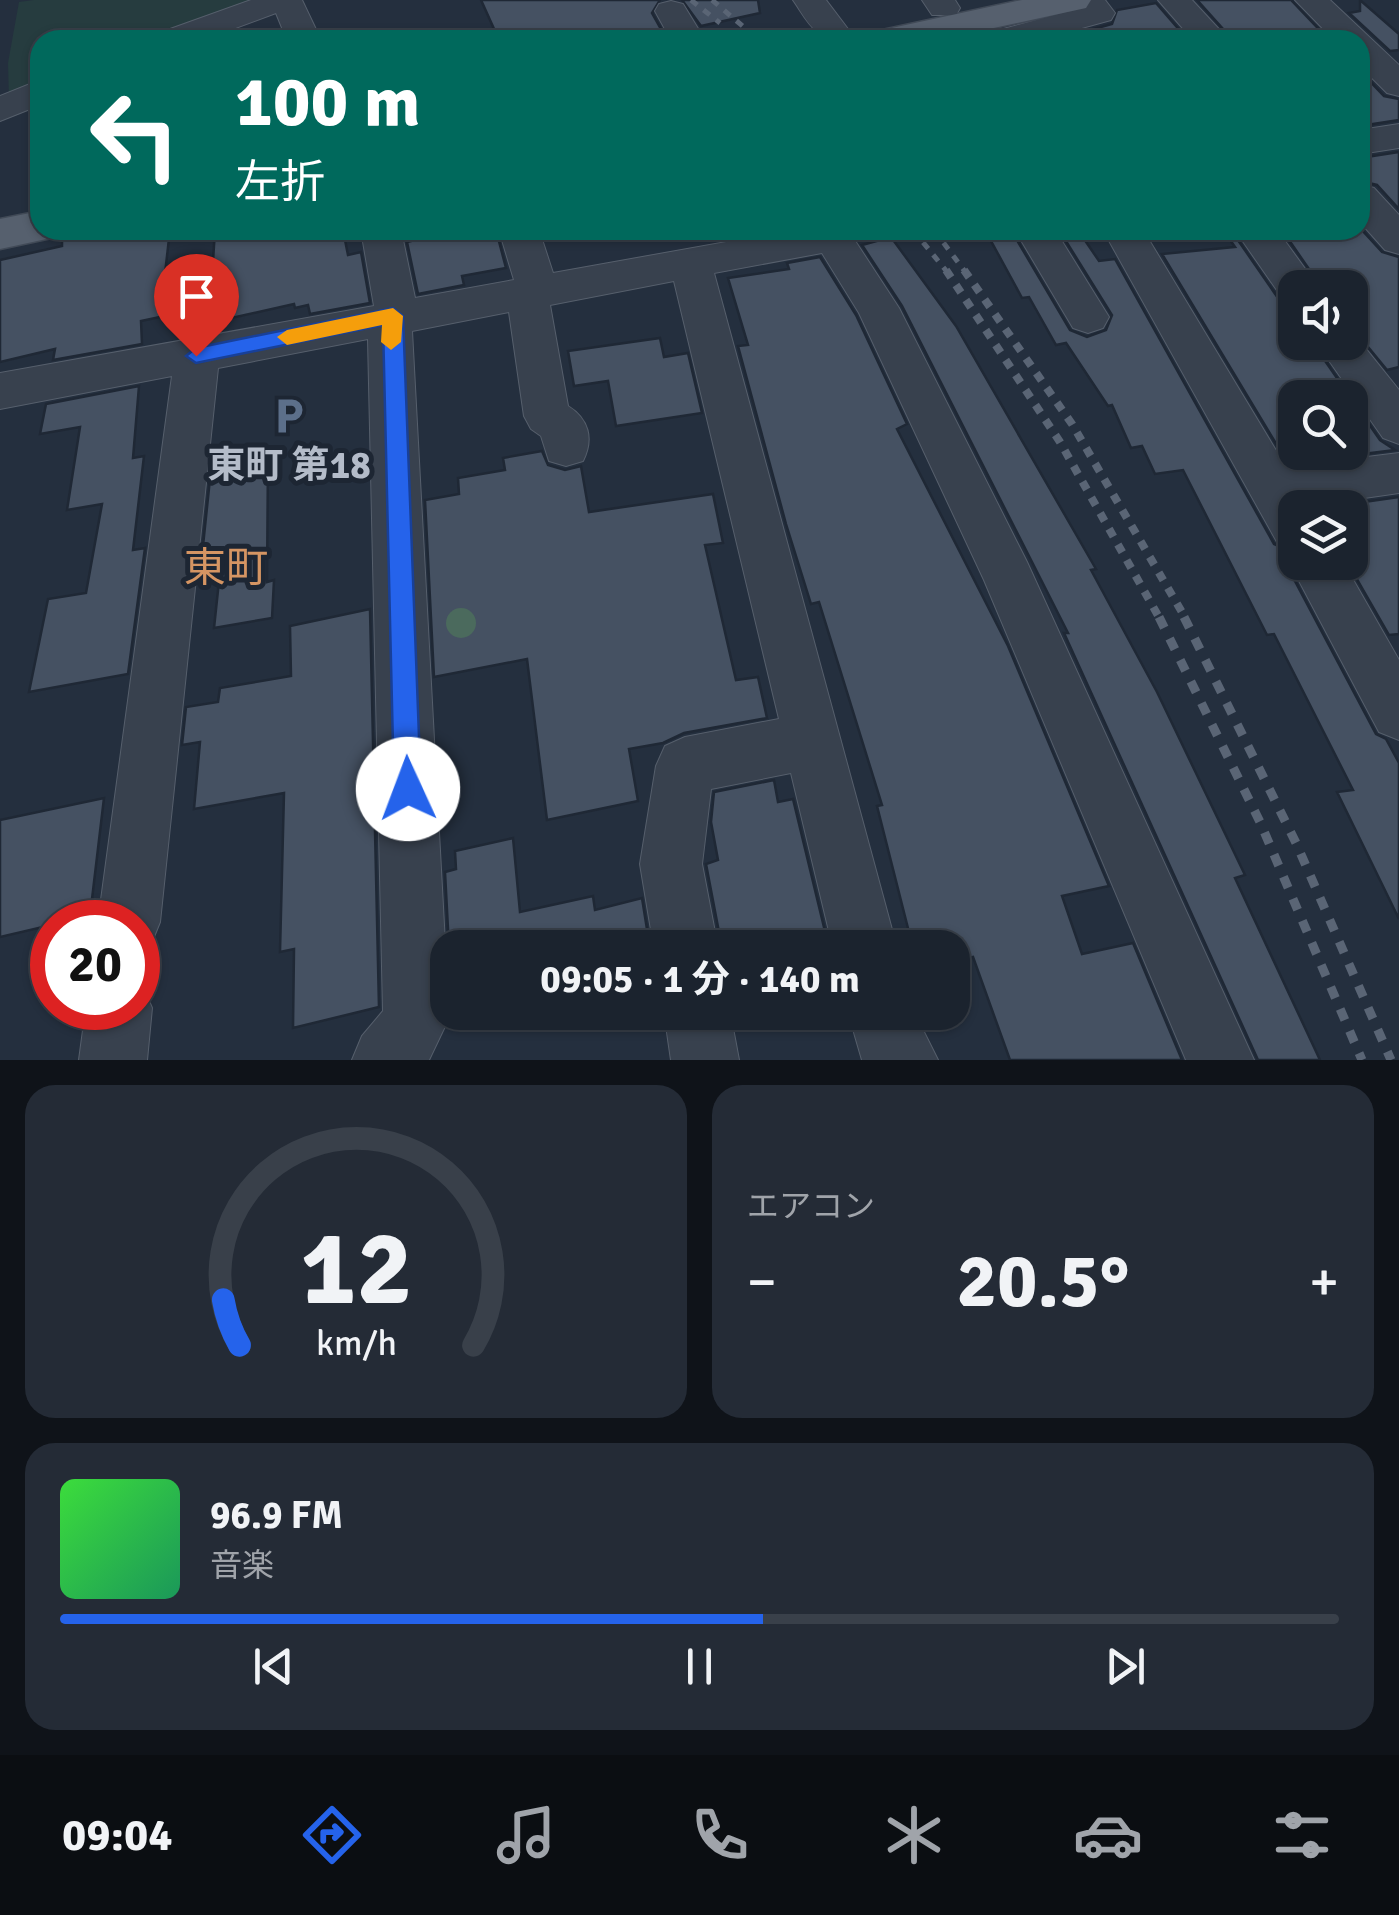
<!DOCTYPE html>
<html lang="ja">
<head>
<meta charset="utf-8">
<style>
  :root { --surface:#1b232e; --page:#242b36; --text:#f1f3f6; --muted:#a0a4aa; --line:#39404a; --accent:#2563eb }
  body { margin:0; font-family:Signika,"Noto Sans JP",sans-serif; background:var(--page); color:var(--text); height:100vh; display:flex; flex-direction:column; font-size:38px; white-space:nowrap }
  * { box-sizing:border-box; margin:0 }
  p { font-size:32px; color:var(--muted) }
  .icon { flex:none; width:55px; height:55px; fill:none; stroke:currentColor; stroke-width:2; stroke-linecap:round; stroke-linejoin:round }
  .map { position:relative; height:1060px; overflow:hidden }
  .sheet { display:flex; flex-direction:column; gap:25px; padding:25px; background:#0f1319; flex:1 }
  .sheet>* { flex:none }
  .banner { position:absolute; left:30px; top:30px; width:1340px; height:210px; border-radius:30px; box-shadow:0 2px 8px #0004,0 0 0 2px var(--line); background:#00695c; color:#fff; overflow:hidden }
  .tools { position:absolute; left:1278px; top:270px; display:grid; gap:20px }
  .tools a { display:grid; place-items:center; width:90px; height:90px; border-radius:20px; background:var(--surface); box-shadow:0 2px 8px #0004,0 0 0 2px var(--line); font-size:50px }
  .speed { position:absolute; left:30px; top:900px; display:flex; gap:20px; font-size:50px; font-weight:700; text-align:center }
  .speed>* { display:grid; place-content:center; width:130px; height:130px; border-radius:50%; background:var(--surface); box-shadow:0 2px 8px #0004,0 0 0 2px var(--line); line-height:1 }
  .speed .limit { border:15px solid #d22; background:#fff; color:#111 }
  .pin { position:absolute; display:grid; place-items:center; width:85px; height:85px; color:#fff; margin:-102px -42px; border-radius:50% 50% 50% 0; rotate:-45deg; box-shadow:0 0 10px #0007 }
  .pin .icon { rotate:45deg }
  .me { position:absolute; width:110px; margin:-55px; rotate:358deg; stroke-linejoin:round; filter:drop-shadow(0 0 8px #0008) }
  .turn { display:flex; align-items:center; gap:35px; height:210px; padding:0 40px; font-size:45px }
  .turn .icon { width:130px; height:130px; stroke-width:2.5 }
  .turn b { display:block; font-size:70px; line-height:85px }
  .big { font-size:75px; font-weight:700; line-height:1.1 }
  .sheet .widget { flex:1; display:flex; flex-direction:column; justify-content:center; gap:15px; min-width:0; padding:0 35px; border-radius:30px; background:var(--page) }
  .sheet .dial { align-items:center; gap:0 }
  .dial svg { height:260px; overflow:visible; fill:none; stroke:var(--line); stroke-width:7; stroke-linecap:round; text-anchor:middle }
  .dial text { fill:var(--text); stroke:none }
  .song { display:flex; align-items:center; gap:30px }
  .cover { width:120px; height:120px; border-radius:15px; background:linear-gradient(135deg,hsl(120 70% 55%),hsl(150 70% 35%)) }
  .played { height:10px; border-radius:5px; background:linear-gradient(90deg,var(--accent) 55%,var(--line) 55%) }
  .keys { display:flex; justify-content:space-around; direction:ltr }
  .heat { display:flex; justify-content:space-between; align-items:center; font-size:55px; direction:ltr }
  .sheet .tiles { flex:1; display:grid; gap:25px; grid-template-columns:1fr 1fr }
  .widget:last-child { grid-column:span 2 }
  .trip { position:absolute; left:430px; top:930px; width:540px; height:100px; border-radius:30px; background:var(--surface); box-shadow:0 2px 8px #0004,0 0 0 2px var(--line); font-weight:700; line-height:100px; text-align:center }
  .menu { display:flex; height:160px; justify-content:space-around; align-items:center; background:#0b0e12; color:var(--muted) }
  .menu .icon { width:70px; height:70px }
  .menu .selected { color:var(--accent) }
  .menu b { font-size:45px; color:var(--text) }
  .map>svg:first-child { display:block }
  .green { fill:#263c3f }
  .building { fill:#455162; stroke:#1f2835; stroke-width:2.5 }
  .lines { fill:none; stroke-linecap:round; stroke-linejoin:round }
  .minor-casing { stroke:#565f6c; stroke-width:2 }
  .major-casing { stroke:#414a57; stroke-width:3 }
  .minor { fill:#38414e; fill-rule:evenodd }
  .major { fill:#56606e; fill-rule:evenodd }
  .rail-far2 { stroke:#5a6575; stroke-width:5; stroke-dasharray:8 8; stroke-linecap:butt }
  .rail-far1 { stroke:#5a6575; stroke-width:8; stroke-dasharray:9 9; stroke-linecap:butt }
  .rail { stroke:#5a6575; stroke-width:9; stroke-dasharray:12 12; stroke-linecap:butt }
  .tree { fill:#4b6a5d }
  .route { fill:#2563eb; stroke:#184099; stroke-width:2.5 }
  .slow { fill:#f59e0b }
  .labels { text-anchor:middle; stroke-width:10; stroke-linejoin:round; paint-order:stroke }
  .poi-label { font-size:38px; font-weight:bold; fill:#b4bcc9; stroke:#1d2633 }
  .quarter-label { font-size:42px; fill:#d59563; stroke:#1d2633 }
</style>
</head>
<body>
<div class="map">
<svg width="1399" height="1060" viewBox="0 0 1399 1060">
  <rect width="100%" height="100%" fill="#242f3e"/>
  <path class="green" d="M34,0h235l-112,40h-117v45l-31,13 -1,-35 11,-61z"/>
  <g class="building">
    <path d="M481,0h179l-8,13 15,27h-168z"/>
    <path d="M682,0h76l2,13 -59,13z"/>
    <path d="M1197,0h94l38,40h-96z"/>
    <path d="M1360,0l39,34v16l-9,1 -41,-38 11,-2z"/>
    <path d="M1156,3l32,37h-119l-1,-4 44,-12 5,-14z"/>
    <path d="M1360,71l24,25 15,3v21l-39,6z"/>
    <path d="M1399,152v57l-22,-24 -17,-4v-23z"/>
    <path d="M1360,228l22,24 17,5v110l-12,3 -37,-45v-37h-28l-40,-58z"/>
    <path d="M102,230h3v9l44,-9h21l-10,87 -19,4 1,23 -89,16 2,-11 -55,13v-102l62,-14v-8z"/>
    <path d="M215,230h128l5,25 13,-3 9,51 -60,11 -2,-9 -13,3 -1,-4 -85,19z"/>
    <path d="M414,230h82l10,38 -44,8 2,9 -46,9 -11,-52 8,-2z"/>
    <path d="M985,230h26l59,100 17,7 19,-7 6,-15 -53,-85h19l21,31 16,-2 159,285 16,7 -4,13 90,170 10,5 13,24v156l-62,-127 16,-2 -79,-156 -7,1 -84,-165 -28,4 -13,-28 -11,2 -19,-43 -4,1 -42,-63 -10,2 -27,-48 -7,1z"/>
    <path d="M1223,230h8l49,71 15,4v37h17l68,98 15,10 -56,7 -3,-5h14v-54h-55v47l-17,2 -116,-193 73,-7z"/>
    <path d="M891,237l65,89 140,243 -5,1 66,122 88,183 -10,3 85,182h-62l-194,-427h4l-166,-327 -40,-61z"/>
    <path d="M820,257l36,58 51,109 -10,5 111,217 101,240 -47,10 20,58 51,-11 49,117h-172l-37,-103 -21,4v-13h-39l-36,-142 5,-1 -63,-203 -8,2 -25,-80 -48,-178 10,-1 -20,-67 61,-9 -2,-6z"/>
    <path d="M660,338l4,19 24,-4 14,60 -86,13 -8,-45 -34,5 -6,-35z"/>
    <path d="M139,386l-6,72 11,-2 -11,94 12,-2 -17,126 -99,18 19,-93 38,-6 16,-89 -35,6 13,-83 -40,7 6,-30z"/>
    <path d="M542,451l6,14 17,5 16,-4 8,46 124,-18 10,49 -18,2 31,135 22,-3 9,41 -83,15 -21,10 -34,6 9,52 -91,19 -20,-161 -93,18 -9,-177 34,-6 -1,-16 47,-8 -2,-12z"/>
    <path d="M268,458l-1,124 7,-2 -2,38 -58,10 5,-47 -20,3 12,-115z"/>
    <path d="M1399,497v137l-10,1 -39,-68v-63z"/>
    <path d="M370,609l9,398 -86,21 1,-79 -14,3 4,-159 -90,16 6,-67 -18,3 4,-38 32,-5 2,-14 71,-12 -1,-50z"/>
    <path d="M774,780l4,22 15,-3 36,149h-107l-16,-84 12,-4 -7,-38 3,-30z"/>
    <path d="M104,798l-14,118 -90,21v-117z"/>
    <path d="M513,838l7,74 73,-16 2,14 47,-12 8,50h-201l-4,-76 11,-3 -1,-18z"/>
  </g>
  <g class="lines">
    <g class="minor-casing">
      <g id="minor">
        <path d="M251,0h51l19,40h-34l-11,-27 -73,27h-49l5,-7z"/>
        <path d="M793,0h33l22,29 -5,7c-27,7 -36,-16 -50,-36z"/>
        <path d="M922,0h33l5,8 -4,7h-24z"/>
        <path d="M1072,0h33l10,13 -4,7 -73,20h-55l5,-7 90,-24z"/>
        <path d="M1158,0h34l37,40h-36z"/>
        <path d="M1295,0h35l69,65v31l-12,-3 -27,-27v-26h-26z"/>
        <path d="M671,1l12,3 22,36h-34l-16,-29 4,-7z"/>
        <path d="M40,80v25l-40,16v-25z"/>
        <path d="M1399,124v24l-39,6v-24z"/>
        <path d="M1360,184l14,4 25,27v39l-14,-4 -25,-28z"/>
        <path d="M361,230h40l14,68 99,-18 -15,-50h40l14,43 240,-43h55l51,78 128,254 227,498h-68l-202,-480 -125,-267 -37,-60 -108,20 183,675h-64l-42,-175 -80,16 -9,75 16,84h-64l-14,-84 16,-98 9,-20 20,-9 94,-18 -105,-438 -124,24 18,101c21,13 26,33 15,55l-17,5 -17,-5 -8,-25 -10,-7 -7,-13 -15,-104 -97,19 37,687 -20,42h-77l10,-24 21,-25 -15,-672 -150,29 -58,554 -9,22 -13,6v-28h-40l74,-546 -172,33v-36l374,-67z"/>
        <path d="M1015,230h40l54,87 -6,11 -15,5 -15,-5z"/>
        <path d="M1103,230h40l143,237 113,-14v40l-104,15v41l-18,-7z"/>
        <path d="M1235,230h42l42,58h-24v14l-12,-3z"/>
        <path d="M1350,329l49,61v54l-16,-6 -67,-96h34z"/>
        <path d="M1295,550v12h48l56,98v80l-20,-8 -90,-170z"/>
        <path d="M138,983l4,2 10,23 -5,52h-68l7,-52h52z"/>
        <path d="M664,1012h66l9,48h-68z"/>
        <path d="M848,1012h66l24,48h-76z"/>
      </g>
    </g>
    <g class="major-casing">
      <g id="major">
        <path d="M1022,0h69l-5,8 -148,32h-71l6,-8z"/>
        <path d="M40,211v19h20l-4,7 -56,12v-30z"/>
      </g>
    </g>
    <use href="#minor" class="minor"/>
    <use href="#major" class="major"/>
    <g class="rail-far2">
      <path d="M691,0l29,23"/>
      <path d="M712,0l47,40"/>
      <path d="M913,230l35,43"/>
      <path d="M934,230l32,43"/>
    </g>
    <g class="rail-far1">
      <path d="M946,270l114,172 100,177"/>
      <path d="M964,270l108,154 114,195"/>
    </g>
    <g class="rail">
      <path d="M1159,617l101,205 102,238"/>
      <path d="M1184,617l112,226 95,217"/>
    </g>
  </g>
  <circle class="tree" cx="461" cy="623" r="15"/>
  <path class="route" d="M393,308l10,8 18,473 -4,9 -9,4 -10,-4 -4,-9 -11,-464 -187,38 -10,-7 10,-8z"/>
  <path class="slow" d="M393,308l10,8 -2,26 -10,8 -10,-8 1,-17 -95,20 -10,-8 10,-7z"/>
  <defs>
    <g id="parking-bare" transform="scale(3)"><path d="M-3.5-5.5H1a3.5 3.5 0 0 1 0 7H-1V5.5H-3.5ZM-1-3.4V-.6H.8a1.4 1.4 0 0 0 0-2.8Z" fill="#5c6f8a" stroke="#1d2633" stroke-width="2.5" paint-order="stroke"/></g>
  </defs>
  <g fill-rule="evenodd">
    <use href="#parking-bare" x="289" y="416"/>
  </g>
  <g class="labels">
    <g class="poi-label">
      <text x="289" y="478">東町 第18</text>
    </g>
    <g class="quarter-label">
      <text x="226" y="582">東町</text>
    </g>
  </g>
</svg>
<div class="tools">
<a><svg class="icon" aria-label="sound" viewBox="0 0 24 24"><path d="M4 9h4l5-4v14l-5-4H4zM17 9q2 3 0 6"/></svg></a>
<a><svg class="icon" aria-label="search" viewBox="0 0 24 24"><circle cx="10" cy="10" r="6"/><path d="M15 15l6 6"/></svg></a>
<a><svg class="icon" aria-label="layers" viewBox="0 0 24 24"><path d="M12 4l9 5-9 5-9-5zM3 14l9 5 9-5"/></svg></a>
</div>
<div class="speed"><div class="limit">20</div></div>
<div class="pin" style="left:196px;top:356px;background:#d93025"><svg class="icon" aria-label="arrive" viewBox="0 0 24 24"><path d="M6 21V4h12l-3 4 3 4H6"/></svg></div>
<svg class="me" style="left:408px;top:789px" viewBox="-20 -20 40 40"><circle r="19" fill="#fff"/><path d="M0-13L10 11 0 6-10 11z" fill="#2563eb"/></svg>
<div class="trip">09:05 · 1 分 · 140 m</div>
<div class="banner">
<div class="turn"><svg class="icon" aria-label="left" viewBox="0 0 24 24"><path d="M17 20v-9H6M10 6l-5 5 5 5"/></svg><div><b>100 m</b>左折</div></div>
</div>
</div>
<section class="sheet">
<div class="tiles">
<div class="widget dial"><svg viewBox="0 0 100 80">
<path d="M14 69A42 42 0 1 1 86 69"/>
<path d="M14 69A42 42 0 0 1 9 55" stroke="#2563eb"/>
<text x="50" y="56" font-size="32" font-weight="700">12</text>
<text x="50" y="72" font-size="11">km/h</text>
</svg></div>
<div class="widget"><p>エアコン</p>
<div class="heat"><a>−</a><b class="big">20.5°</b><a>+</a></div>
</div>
<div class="widget">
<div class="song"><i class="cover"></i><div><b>96.9 FM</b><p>音楽</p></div></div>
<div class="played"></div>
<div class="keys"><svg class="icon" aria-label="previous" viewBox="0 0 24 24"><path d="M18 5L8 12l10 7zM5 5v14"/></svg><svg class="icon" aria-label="pause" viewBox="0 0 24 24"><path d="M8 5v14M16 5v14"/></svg><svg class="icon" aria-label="next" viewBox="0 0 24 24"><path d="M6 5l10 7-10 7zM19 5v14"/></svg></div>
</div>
</div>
</section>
<nav class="menu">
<b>09:04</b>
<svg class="icon selected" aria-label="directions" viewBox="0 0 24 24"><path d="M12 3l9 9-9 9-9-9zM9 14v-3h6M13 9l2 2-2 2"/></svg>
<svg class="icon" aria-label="music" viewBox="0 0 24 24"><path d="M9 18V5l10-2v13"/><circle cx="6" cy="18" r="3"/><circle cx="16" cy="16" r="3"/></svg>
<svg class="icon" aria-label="phone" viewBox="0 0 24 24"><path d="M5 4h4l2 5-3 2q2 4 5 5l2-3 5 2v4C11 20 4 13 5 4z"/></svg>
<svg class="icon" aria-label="climate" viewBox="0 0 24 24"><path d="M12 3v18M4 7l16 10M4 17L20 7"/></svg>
<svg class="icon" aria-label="car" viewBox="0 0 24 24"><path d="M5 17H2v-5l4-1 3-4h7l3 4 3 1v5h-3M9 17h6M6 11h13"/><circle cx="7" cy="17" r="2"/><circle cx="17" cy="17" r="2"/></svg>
<svg class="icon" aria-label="filters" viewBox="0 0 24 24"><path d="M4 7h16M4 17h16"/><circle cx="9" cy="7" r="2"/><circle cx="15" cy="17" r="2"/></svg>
</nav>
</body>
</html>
